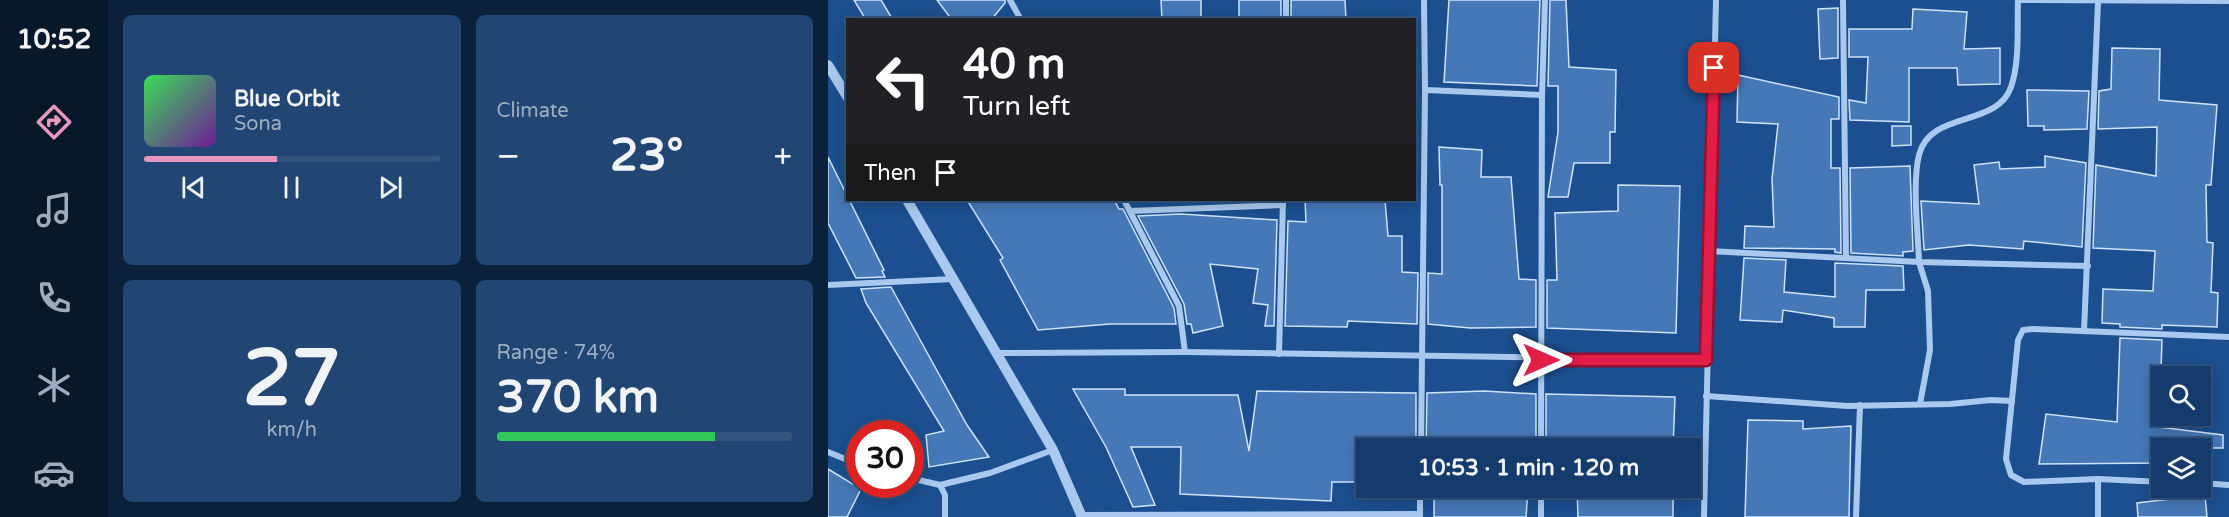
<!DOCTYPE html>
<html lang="en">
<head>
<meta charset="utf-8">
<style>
  :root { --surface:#143b6b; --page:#214673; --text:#f1f3f6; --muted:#9dadc1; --line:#33557e; --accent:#e797bd }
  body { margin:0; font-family:"Varela Round",sans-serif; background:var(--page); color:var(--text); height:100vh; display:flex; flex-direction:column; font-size:22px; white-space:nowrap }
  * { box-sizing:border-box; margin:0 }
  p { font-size:20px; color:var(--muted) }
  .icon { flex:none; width:33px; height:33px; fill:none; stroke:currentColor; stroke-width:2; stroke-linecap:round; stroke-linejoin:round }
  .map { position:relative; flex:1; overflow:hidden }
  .sheet { display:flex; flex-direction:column; gap:15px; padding:15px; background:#0b203b; width:720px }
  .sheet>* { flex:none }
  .guide { position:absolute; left:18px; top:18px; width:570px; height:183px; border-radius:0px; box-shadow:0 3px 15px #0003,0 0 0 2px var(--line); background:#202124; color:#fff; overflow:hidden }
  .fabs { position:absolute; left:1323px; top:366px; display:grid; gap:12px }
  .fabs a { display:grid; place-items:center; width:60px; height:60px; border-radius:0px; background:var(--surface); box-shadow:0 3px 15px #0003,0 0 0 2px var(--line); font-size:30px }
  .speed { position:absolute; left:18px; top:420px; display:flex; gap:12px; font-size:30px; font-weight:700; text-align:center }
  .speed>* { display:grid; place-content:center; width:78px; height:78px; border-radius:50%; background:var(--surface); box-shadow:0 3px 15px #0003,0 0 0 2px var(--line); line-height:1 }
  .speed .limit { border:9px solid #d22; background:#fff; color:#111 }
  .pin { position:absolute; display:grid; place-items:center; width:51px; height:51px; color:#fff; margin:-26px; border-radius:12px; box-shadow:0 3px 9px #0006 }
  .me { position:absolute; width:66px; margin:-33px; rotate:90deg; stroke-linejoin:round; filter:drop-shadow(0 0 4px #0008) }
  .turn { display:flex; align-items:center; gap:21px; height:126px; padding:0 18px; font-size:27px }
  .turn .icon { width:78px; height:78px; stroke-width:2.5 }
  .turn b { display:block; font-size:42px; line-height:51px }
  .then { display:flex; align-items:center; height:57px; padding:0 18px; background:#0003; gap:12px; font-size:22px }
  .big { font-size:45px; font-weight:800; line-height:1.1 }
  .sheet .widget { flex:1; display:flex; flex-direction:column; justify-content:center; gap:9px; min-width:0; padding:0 21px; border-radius:9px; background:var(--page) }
  .sheet .dial { align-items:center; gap:0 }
  .dial b { font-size:78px; line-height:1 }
  .song { display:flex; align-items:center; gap:18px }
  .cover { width:72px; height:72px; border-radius:9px; background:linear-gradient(135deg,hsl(130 70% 55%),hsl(280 70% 35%)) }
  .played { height:6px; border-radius:3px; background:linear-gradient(90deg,var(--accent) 45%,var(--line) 45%) }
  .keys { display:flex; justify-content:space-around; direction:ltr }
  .heat { display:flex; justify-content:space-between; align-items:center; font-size:33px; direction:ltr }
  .charge { height:9px; border-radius:4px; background:linear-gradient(90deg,#34c759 74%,var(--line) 0) }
  .sheet .tiles { flex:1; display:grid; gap:15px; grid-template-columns:repeat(2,1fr) }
  .trip { position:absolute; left:528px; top:438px; width:345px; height:60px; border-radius:0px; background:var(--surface); box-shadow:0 3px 15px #0003,0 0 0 2px var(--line); font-weight:800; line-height:60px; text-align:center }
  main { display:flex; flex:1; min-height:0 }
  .tab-bar { display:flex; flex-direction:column; width:108px; justify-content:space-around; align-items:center; background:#08182b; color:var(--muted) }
  .tab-bar .icon { width:42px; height:42px }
  .tab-bar .active { color:var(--accent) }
  .tab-bar b { font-size:27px; color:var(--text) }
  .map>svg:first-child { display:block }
  .building { fill:#4478b7; stroke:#cfe3fa; stroke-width:1.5 }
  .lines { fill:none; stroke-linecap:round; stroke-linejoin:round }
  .minor { stroke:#a9c9ee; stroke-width:6 }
  .tertiary { stroke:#a9c9ee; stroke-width:10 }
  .route-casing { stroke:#92132f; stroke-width:15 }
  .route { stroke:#e11d48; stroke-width:10 }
</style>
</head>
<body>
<main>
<nav class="tab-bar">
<b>10:52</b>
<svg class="icon active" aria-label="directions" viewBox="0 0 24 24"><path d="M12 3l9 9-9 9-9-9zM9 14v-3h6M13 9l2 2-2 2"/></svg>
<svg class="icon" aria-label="music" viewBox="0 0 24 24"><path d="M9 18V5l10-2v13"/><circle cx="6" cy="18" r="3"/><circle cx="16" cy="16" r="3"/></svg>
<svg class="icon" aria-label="phone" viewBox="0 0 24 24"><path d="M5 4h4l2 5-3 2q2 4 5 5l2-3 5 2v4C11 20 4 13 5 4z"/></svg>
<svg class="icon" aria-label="climate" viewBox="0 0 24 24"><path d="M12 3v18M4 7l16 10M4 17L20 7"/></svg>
<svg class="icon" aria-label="car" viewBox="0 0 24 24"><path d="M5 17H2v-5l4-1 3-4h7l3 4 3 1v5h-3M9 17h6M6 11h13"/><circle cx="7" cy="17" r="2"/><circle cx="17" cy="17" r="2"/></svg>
</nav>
<section class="sheet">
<div class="tiles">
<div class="widget">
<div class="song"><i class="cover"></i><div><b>Blue Orbit</b><p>Sona</p></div></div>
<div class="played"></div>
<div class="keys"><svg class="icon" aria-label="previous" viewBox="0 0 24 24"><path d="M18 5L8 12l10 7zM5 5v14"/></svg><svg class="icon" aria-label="pause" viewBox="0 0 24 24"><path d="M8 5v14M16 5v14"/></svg><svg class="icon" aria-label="next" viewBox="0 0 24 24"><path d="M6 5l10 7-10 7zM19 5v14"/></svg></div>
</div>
<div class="widget"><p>Climate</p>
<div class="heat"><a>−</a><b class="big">23°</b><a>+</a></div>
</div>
<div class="widget dial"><b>27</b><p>km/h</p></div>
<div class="widget"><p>Range · 74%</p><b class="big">370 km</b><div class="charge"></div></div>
</div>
</section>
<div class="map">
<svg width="1401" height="517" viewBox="0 0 1401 517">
  <rect width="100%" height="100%" fill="#1b4f8f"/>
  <g class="building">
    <path d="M26,0h27l12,20h-27z"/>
    <path d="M109,0h68v3l-14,17h-39z"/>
    <path d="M333,0h40v20h-39z"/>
    <rect x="411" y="0" width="42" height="20"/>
    <path d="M463,0h54l1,20h-55z"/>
    <path d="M621,0h91l-3,86 -93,-4z"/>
    <path d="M722,0h16l3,67 47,3 -1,62h-5v31h-36l-6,34h-20l10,-65v-46h-10z"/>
    <path d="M1010,8v50l-18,1 -2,-50z"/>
    <path d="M1085,9l54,3 -3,37 36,-1v36l-42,1 -1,-17h-48v54l-59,-2 -1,-20 17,3 2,-46h-19v-28h63z"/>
    <path d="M1284,48l48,1 -1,51 58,5 -6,80h-5l1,57 6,1 -2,49 7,1 -1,34 -55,-2v4l-42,-2v-3l-18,-1 1,-34 50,2 2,-40 -62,-3 3,-83 60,11 1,-49 -59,2 1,-38 12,-2z"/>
    <path d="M910,75l101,22v22h-8v49h9l1,85 -6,-1v-3l-91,-1 1,-22 29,1 -2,-48 6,-55 -41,-2z"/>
    <path d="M1199,90l62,1 -2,38 -43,1v-4h-16z"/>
    <path d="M1064,126h19v19l-19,1z"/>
    <path d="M611,147l43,3 -1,27h30l8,102 17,1v47l-66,1 -42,-4v-51l14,1v-89h-2z"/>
    <path d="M1217,156l41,7 -4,84 -58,-6 -1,8 -54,-4 -45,5 -3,-49 58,3 -5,-39 25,-3 1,7 45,-2z"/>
    <path d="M0,157l56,113 -2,1 3,6 -29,1 -28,-55z"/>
    <path d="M1082,166l3,85 -10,1v4l-52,-3 -1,-85z"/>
    <path d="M790,185l62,1 -4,147 -129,-5v-48h10l-2,-67 63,-2z"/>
    <path d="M139,200h147l5,9h4l51,99 2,16h-66l-72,6 -38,-70 3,-2z"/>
    <path d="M477,200h80l3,36h14v36l16,1 -1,51 -69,-3 -1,6 -62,-1 3,-105 18,1z"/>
    <path d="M353,214l96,6 -3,106h-9l3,-21 -15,-2 5,-34 -48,-5 13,62 -30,7 -2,-9h-4l-3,-20 -46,-88z"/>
    <path d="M916,258l42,2 -2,32 51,5v-34l68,3 1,24h-38l-1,37h-31v-9l-51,-8 -1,12 -42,-2z"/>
    <path d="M63,287l76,138 22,32 -60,10 -3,-32 18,-4 -78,-128 -5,-14z"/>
    <path d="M1292,338l42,2 -3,87 64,8v13h-61v15l-123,1 7,-50 71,8z"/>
    <path d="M245,389h52v6h113l11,56 8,-60 159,2v55h-50v21h-6v13h-28l-1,19 -151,-7 1,-47h-50l24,58 -22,2 -27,-60z"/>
    <path d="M656,391l52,3v54h-110l1,-55z"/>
    <path d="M718,394l129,3 -2,51h-127z"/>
    <path d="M920,420l55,1v8l48,-3 -2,91h-104z"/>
    <path d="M0,469l33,20 -14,28h-19z"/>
    <path d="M606,488h94l-2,29h-92z"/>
    <path d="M749,488l96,1v28h-95z"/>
    <path d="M1377,495l2,22h-69l-1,-14z"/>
  </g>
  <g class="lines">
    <g class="minor">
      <path d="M182,0l11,20"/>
      <path d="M1015,0l3,258"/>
      <path d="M1190,0c-1,27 2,61 -7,87 -14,41 -81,23 -92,68 -7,28 -1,77 0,107l169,4"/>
      <path d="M1190,0l211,1"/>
      <path d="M458,20v-20"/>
      <path d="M597,90l117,5"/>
      <path d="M296,200l55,106 6,46"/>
      <path d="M302,211l153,-6"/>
      <path d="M881,251l210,11 9,29 2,59 -10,54"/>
      <path d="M0,285l125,-6"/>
      <path d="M1256,331l14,-329"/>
      <path d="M168,353l189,-1 521,8"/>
      <path d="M451,354l4,-154"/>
      <path d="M878,396l141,10 103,-2 41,-4 21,1"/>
      <path d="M593,448l4,-358 -1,-90"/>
      <path d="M713,448l1,-353 3,-95"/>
      <path d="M0,452l32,13"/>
      <path d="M82,478l30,7 50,-12 63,-23"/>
      <path d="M1334,482l-64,-3 -74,3 -13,-7 -5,-16 12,-119 5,-10 10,-1 196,8"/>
      <path d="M1372,483l29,2"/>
      <path d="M112,485l5,10v22"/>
      <path d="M253,515l339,-1"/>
      <path d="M592,516v-28"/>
      <path d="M713,517v-29"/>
      <path d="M876,517l12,-517"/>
      <path d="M1028,517l4,-112"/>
      <path d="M1270,517v-38"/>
    </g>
    <g class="tertiary">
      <path d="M0,65l20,33"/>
      <path d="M79,200l146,250 29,67"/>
    </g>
  </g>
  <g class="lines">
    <g class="route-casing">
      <path id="route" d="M713,360h165l8,-292"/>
    </g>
    <use href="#route" class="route"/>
  </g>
</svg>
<div class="fabs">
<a><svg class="icon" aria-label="search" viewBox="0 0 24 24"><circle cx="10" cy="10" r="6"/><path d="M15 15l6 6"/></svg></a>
<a><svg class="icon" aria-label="layers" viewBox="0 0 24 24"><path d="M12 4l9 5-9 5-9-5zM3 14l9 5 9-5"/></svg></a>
</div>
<div class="speed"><div class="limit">30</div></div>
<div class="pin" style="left:886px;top:68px;background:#d93025"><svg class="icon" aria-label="arrive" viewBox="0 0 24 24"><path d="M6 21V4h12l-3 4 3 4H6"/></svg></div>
<svg class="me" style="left:713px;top:360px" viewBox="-20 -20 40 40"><path d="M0-17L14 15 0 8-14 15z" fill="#e11d48" stroke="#fff" stroke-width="4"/></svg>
<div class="trip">10:53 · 1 min · 120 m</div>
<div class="guide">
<div class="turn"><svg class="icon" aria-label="left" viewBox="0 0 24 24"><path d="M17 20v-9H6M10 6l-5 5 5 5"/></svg><div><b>40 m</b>Turn left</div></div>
<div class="then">Then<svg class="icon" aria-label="arrive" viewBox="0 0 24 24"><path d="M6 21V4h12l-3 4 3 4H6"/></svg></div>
</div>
</div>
</main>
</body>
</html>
